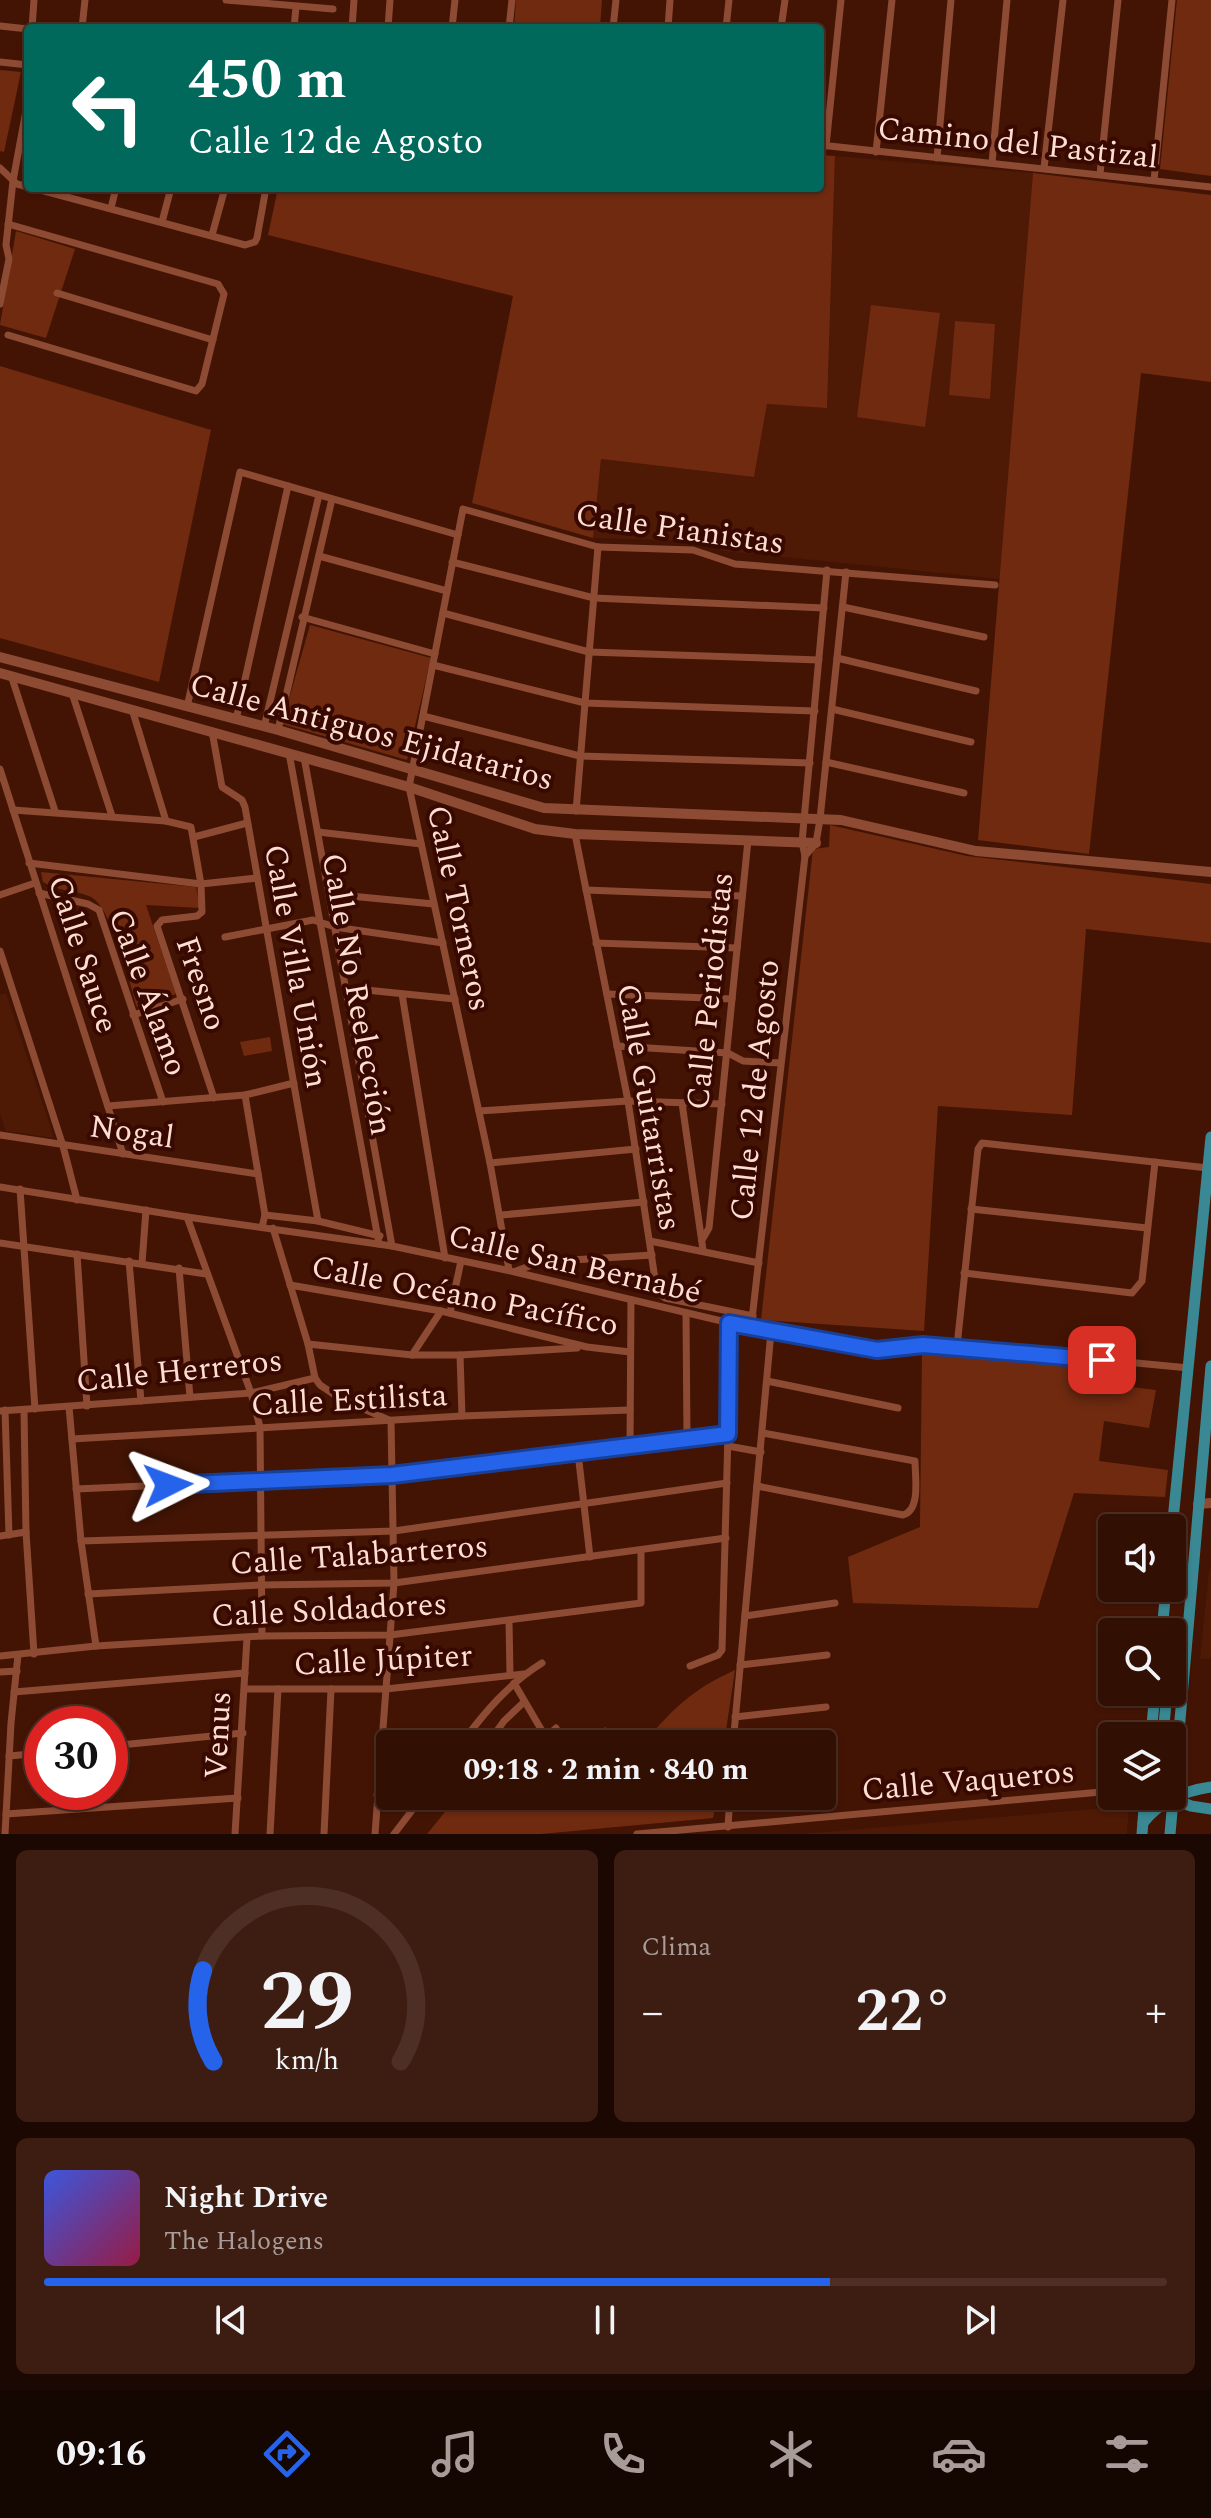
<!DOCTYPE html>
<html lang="es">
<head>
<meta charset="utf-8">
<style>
  :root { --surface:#320f03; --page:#3d1d12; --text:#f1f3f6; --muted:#a89c9a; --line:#4d2f25; --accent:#2563eb }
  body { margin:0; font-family:Spectral,serif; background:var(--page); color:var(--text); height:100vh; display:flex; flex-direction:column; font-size:30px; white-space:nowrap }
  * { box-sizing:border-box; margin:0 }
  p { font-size:26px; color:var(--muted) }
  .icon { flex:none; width:44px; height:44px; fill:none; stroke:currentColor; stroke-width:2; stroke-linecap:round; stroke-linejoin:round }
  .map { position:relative; height:1834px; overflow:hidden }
  .drawer { display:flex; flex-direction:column; gap:16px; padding:16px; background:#1c0802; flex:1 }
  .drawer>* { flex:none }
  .hud { position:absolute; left:24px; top:24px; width:800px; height:168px; border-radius:8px; box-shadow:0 2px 6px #0004,0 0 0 2px var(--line); background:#00695c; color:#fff; overflow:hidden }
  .controls { position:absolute; left:1098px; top:1514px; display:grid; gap:16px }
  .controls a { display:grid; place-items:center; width:88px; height:88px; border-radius:8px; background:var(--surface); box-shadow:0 2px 6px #0004,0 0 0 2px var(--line); font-size:40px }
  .speed { position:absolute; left:24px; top:1706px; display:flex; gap:16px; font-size:40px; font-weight:700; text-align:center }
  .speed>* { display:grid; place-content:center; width:104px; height:104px; border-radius:50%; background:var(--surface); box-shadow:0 2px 6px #0004,0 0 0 2px var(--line); line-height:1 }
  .speed .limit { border:12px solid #d22; background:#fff; color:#111 }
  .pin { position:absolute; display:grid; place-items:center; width:68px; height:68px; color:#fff; margin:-34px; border-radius:16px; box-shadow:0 4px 12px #0006 }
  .me { position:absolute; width:88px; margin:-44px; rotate:87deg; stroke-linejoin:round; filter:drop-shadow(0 0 6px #0008) }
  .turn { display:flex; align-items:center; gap:28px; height:168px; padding:0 32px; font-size:36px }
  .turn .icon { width:104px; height:104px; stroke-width:2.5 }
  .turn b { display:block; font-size:56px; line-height:68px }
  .big { font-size:60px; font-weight:700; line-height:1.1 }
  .drawer .tile { flex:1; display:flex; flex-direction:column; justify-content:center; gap:12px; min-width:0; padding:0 28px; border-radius:12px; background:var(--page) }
  .drawer .dial { align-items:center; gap:0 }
  .dial svg { height:208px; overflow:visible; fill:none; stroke:var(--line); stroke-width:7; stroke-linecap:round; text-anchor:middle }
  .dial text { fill:var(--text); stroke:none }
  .song { display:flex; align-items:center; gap:24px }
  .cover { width:96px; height:96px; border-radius:12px; background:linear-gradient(135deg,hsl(230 70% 55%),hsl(340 70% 35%)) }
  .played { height:8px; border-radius:4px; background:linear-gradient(90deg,var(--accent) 70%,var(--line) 70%) }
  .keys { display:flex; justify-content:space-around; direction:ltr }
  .heat { display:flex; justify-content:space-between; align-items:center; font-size:44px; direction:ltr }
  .drawer .tiles { flex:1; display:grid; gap:16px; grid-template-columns:1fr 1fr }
  .tile:last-child { grid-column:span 2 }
  .trip { position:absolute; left:376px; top:1730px; width:460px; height:80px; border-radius:8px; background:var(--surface); box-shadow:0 2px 6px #0004,0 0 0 2px var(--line); font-weight:700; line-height:80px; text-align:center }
  .menu { display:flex; height:128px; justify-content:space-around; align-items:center; background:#140601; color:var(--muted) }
  .menu .icon { width:56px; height:56px }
  .menu .on { color:var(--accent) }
  .menu b { font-size:36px; color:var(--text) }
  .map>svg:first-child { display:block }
  .built { fill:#4e1905 }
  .green { fill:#702a10 }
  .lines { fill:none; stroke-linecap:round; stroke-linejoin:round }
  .street { stroke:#8d4b34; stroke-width:7 }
  .secondary { stroke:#8d4b34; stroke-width:10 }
  .primary { stroke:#3a8893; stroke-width:11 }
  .route-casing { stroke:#184099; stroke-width:20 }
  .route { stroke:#2563eb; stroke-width:14 }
  .labels { text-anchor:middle; stroke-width:8; stroke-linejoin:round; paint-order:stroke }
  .street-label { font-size:32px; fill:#feded3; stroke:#380900 }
</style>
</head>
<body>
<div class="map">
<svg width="1211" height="1834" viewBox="0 0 1211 1834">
  <rect width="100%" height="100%" fill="#431404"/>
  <g class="built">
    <path d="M835,156l198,17 -33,406 -276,-28 -23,-10 -108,-3 8,-79 153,18 13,-73 60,3z"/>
    <path d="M6,993l48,145 -48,-7 -6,-17v-119z"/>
    <path d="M1211,1567v91l-11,1 9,-88z"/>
    <path d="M1129,1806l-2,28h-325z"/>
  </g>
  <g class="green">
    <path d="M516,0h86l-2,28 -86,-1z"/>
    <path d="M1177,0h34v176l-51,-7z"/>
    <path d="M0,70l21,2 -17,80 -4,-1z"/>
    <path d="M820,155l15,1 -8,252 -60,-4 -13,73 -153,-18 -8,79 -121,-35 41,-207 -245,-61 10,-47h542z"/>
    <path d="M1033,173l178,22v187l-70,-9 -52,481 -111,-14z"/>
    <path d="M16,231l59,18 -29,89 -46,-13z"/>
    <path d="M871,305l69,8 -15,114 -68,-10z"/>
    <path d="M955,321l40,3 -5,75 -41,-4z"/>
    <path d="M0,366l211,64 -52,252 -159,-44z"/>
    <path d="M310,625l121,33 -24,102 -125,-36z"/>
    <path d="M830,825l137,31 244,28v59l-125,-14 -14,186 -134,-9 -14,225 -163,-11 52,-471 16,-2z"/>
    <path d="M41,872l155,15 4,21 -54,-3 30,89 -39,13c-7,-23 -25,-100 -46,-110 -15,-7 -32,-5 -48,-15z"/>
    <path d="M270,1037l2,14 -28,5 -4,-14z"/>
    <path d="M922,1352l198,20 3,14 33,4 -7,38 -45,-7 -5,40 69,9 -3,27 -91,-4 -36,115 -185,-5 -5,-46 72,-30z"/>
    <path d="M735,1670l-11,74h-82c33,-36 47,-53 93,-74z"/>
    <path d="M605,1727l26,17h-48z"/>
    <path d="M458,1796l28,2 231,-2 -4,22 -172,16h-114z"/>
  </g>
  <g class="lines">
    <g class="street">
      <path d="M226,0l107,9"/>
      <path d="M0,26l28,3"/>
      <path d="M32,28l2,-28"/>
      <path d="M82,28l3,-28"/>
      <path d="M294,28l2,-21"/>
      <path d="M352,28l2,-28"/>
      <path d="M388,28l2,-28"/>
      <path d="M452,28l3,-28"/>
      <path d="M509,28l3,-28"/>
      <path d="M613,28l3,-28"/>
      <path d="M668,28l2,-28"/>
      <path d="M726,28l3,-28"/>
      <path d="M781,28l4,-28"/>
      <path d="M0,62l28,3"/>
      <path d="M820,145l391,42"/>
      <path d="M826,146l15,-146"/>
      <path d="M876,152l16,-152"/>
      <path d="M937,158l14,-158"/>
      <path d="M992,163l15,-163"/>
      <path d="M0,168l17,16 11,3"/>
      <path d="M1044,168l19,-168"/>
      <path d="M1100,174l18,-174"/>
      <path d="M1154,180l18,-180"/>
      <path d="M33,188l212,57 10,-3 2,-4 9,-50"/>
      <path d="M111,208l5,-20"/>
      <path d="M162,222l9,-34"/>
      <path d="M8,224l210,60 6,10 -22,90 -6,7 -188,-56"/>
      <path d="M212,235l13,-47"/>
      <path d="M57,293l156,47"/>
      <path d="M0,304l9,-45 -3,-14 7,-64 15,-81"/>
      <path d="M319,556l128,35"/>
      <path d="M452,562l142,36 230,10"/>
      <path d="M843,607l141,30"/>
      <path d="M443,613l146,39 230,8"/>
      <path d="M302,617l133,37"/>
      <path d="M837,658l139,33"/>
      <path d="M433,665l152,38 230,8"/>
      <path d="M11,675l44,136"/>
      <path d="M72,693l40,123"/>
      <path d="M187,707l53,-235 218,63"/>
      <path d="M132,709l34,112"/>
      <path d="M832,709l139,33"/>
      <path d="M423,716l157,40 230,7"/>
      <path d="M236,720l52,-234"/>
      <path d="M264,727l55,-232"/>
      <path d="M278,730l54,-231"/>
      <path d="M212,731l10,56 20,13 3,7 73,414"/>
      <path d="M289,753l90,491"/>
      <path d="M304,757l88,489"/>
      <path d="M826,762l138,31"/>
      <path d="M0,769l123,385"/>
      <path d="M13,810l153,11 25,6 10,57 1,28 -5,4 -35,4 -5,6 57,172"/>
      <path d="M576,811l22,-264"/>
      <path d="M318,832l103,12"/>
      <path d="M575,834l53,267 29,191 8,6 88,18"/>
      <path d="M194,837l53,-14"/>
      <path d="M805,856l11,-13 4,-24 26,-247"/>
      <path d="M29,863l172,21 56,-6"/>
      <path d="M586,890l156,6"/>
      <path d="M39,893l49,11 11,6 64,192"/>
      <path d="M329,894l105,10"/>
      <path d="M0,895l35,-12"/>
      <path d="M225,937l88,-17 22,7 108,16"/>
      <path d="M596,943l141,5"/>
      <path d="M0,951l63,195 14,54"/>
      <path d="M346,988l109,11"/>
      <path d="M402,994l43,264"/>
      <path d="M607,994l125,5"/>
      <path d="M133,1015l50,-16"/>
      <path d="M617,1046l111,7 15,8 37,2"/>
      <path d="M245,1095l20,120 -3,12"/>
      <path d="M682,1103l21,147"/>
      <path d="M108,1106l137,-11 49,-12"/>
      <path d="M479,1111l149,-10 94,3"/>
      <path d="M0,1135l258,39"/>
      <path d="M490,1163l146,-14"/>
      <path d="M0,1187l187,30 205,29 123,26 236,56 126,22 40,-5 40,1 232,22"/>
      <path d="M20,1189l15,220"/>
      <path d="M971,1209l176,19"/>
      <path d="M265,1215l53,6 62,15"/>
      <path d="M501,1215l143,-13"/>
      <path d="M187,1217l64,176 9,34 2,209"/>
      <path d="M273,1228l35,116 7,34 5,7 21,14 48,21"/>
      <path d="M702,1240l7,-12 39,-388"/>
      <path d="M650,1241l109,22"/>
      <path d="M0,1243l206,31"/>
      <path d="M77,1254l10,152"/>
      <path d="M129,1261l12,140"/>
      <path d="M142,1263l4,-53"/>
      <path d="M179,1268l11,129"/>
      <path d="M509,1270l-19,-107 -81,-376 54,-278 135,38 95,3 42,14 260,21"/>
      <path d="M516,1271l24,-9 112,-7"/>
      <path d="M964,1273l168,20 10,-12 13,-119"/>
      <path d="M290,1285l151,26 146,36 43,5"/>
      <path d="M450,1313l11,-52"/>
      <path d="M686,1313l1,125"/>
      <path d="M751,1328l54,-472 -3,-14 25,-272"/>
      <path d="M308,1344l104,11h48l117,-7"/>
      <path d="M957,1346l21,-197 4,-6 226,25"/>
      <path d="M412,1355l29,-44"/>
      <path d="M460,1355l2,61"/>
      <path d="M767,1381l131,27"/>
      <path d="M69,1407l12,134 15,105"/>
      <path d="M5,1410l4,125"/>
      <path d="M24,1410l2,122 8,122"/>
      <path d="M0,1411l251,-18 64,-15"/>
      <path d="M72,1439l390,-23 168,-6"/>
      <path d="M630,1445l1,-145"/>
      <path d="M728,1446l33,6"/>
      <path d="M578,1453l12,104"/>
      <path d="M757,1486l146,29c18,-5 12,-38 12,-54l-152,-28"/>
      <path d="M76,1489l316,-14 336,-41"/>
      <path d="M0,1536l26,-4"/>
      <path d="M81,1541l313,-10 333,-48"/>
      <path d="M88,1594l173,-9 133,-2 332,-45"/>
      <path d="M745,1616l90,-13"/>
      <path d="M509,1621l1,54"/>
      <path d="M0,1656l96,-10 166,-10 128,-1 251,-32v-53"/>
      <path d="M740,1665l87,-10"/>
      <path d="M690,1666l28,-11 4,-5 6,-216 1,-111"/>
      <path d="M0,1672l17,-1"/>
      <path d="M514,1683l31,53"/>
      <path d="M245,1689h141l138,-15"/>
      <path d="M14,1692l231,-19"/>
      <path d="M735,1717l91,-10"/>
      <path d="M381,1741l86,-5"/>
      <path d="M489,1742l15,-21 20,-19"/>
      <path d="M461,1744c23,-31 47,-60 81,-81"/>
      <path d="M538,1744l18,-16"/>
      <path d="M733,1744l38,-412"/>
      <path d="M110,1746l133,-13"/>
      <path d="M9,1756l33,-3"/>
      <path d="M377,1795l13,-1"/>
      <path d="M6,1814l232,-16"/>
      <path d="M728,1827l2,-31"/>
      <path d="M5,1834l6,-111 7,-68"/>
      <path d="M235,1834l12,-196"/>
      <path d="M270,1834l8,-145"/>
      <path d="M324,1834l7,-145"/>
      <path d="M375,1834l19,-251 -3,-162"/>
      <path d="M394,1834l29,-38"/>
      <path d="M637,1834l475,-43"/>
    </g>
    <g class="secondary">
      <path d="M0,657l278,73 266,78 297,12 135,31 235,21"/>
      <path d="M0,673l409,114 126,42 40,5 241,9"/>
      <path d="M1198,1504l13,-1"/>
    </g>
    <g class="primary">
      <path d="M1172,1530l39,-393"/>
      <path d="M1162,1632l4,-44"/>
      <path d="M1151,1736l4,-44"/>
      <path d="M1163,1736l4,-44"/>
      <path d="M1173,1799l18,7 20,3"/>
      <path d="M1143,1823c17,-22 40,-32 68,-36"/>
      <path d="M1142,1834l3,-38"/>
      <path d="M1170,1834l41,-468"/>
    </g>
  </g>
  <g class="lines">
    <g class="route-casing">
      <path id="route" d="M168,1485l224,-10 336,-41 1,-111 148,27 46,-5 179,15"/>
    </g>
    <use href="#route" class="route"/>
  </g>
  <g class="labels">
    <g class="street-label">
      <text transform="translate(1018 142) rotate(6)" y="11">Camino del Pastizal</text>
      <text transform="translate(680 528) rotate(8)" y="11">Calle Pianistas</text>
      <text transform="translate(372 731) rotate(15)" y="11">Calle Antiguos Ejidatarios</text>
      <text transform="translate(460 908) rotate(78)" y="11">Calle Torneros</text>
      <text transform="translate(84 954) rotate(72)" y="11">Calle Sauce</text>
      <text transform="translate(297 966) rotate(80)" y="11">Calle Villa Unión</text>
      <text transform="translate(202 983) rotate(71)" y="11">Fresno</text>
      <text transform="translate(709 991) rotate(-84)" y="11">Calle Periodistas</text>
      <text transform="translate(149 992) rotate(70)" y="11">Calle Álamo</text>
      <text transform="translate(358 994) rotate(80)" y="11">Calle No Reelección</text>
      <text transform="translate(754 1090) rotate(-84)" y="11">Calle 12 de Agosto</text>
      <text transform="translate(650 1107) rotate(80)" y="11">Calle Guitarristas</text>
      <text transform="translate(132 1131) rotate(8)" y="11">Nogal</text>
      <text transform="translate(575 1263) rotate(13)" y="11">Calle San Bernabé</text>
      <text transform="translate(465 1295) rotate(11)" y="11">Calle Océano Pacífico</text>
      <text transform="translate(179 1370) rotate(-6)" y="11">Calle Herreros</text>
      <text transform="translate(349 1399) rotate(-3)" y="11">Calle Estilista</text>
      <text transform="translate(359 1554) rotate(-4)" y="11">Calle Talabarteros</text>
      <text transform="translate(329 1609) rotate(-3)" y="11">Calle Soldadores</text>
      <text transform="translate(383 1659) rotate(-3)" y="11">Calle Júpiter</text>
      <text transform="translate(217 1735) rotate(-87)" y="11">Venus</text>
      <text transform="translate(968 1780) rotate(-5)" y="11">Calle Vaqueros</text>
    </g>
  </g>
</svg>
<div class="controls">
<a><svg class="icon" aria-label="sound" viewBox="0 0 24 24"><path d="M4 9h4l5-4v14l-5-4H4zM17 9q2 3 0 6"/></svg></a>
<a><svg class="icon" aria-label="search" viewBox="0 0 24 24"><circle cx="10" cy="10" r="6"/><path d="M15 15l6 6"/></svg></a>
<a><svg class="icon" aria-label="layers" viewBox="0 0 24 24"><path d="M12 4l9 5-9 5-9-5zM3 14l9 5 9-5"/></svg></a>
</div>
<div class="speed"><div class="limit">30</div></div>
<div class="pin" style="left:1102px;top:1360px;background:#d93025"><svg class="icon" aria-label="arrive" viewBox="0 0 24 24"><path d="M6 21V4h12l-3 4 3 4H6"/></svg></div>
<svg class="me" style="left:168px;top:1485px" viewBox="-20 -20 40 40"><path d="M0-17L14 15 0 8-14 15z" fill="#2563eb" stroke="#fff" stroke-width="4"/></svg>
<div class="trip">09:18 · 2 min · 840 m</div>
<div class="hud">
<div class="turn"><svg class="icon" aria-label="left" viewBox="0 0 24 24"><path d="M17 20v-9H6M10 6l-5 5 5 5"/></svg><div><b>450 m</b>Calle 12 de Agosto</div></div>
</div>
</div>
<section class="drawer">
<div class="tiles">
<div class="tile dial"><svg viewBox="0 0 100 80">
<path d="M14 69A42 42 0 1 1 86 69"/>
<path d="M14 69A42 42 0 0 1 10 34" stroke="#2563eb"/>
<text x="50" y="56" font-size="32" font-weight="700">29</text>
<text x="50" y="72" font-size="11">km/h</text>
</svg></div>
<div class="tile"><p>Clima</p>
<div class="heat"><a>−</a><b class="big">22°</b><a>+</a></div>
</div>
<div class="tile">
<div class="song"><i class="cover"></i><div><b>Night Drive</b><p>The Halogens</p></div></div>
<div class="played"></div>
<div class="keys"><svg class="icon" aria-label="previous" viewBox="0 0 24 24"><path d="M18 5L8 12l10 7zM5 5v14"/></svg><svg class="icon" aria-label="pause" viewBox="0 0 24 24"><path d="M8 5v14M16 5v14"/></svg><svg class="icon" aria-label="next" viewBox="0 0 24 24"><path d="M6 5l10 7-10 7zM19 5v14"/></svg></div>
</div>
</div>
</section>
<nav class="menu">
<b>09:16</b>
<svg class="icon on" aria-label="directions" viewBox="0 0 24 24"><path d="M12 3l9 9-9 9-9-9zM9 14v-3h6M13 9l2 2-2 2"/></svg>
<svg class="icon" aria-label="music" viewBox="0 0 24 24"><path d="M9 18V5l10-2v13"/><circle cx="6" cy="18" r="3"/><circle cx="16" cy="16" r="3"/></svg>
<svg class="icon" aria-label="phone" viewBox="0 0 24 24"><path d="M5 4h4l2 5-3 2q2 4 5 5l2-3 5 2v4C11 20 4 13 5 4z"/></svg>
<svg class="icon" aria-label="climate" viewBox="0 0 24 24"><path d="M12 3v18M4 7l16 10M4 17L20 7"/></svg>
<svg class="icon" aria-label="car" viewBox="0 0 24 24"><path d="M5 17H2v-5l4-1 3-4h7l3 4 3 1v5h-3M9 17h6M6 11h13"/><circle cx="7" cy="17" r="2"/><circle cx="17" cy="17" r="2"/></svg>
<svg class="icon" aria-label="filters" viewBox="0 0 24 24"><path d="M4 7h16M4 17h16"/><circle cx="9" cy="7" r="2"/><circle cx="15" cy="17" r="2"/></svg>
</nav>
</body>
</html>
